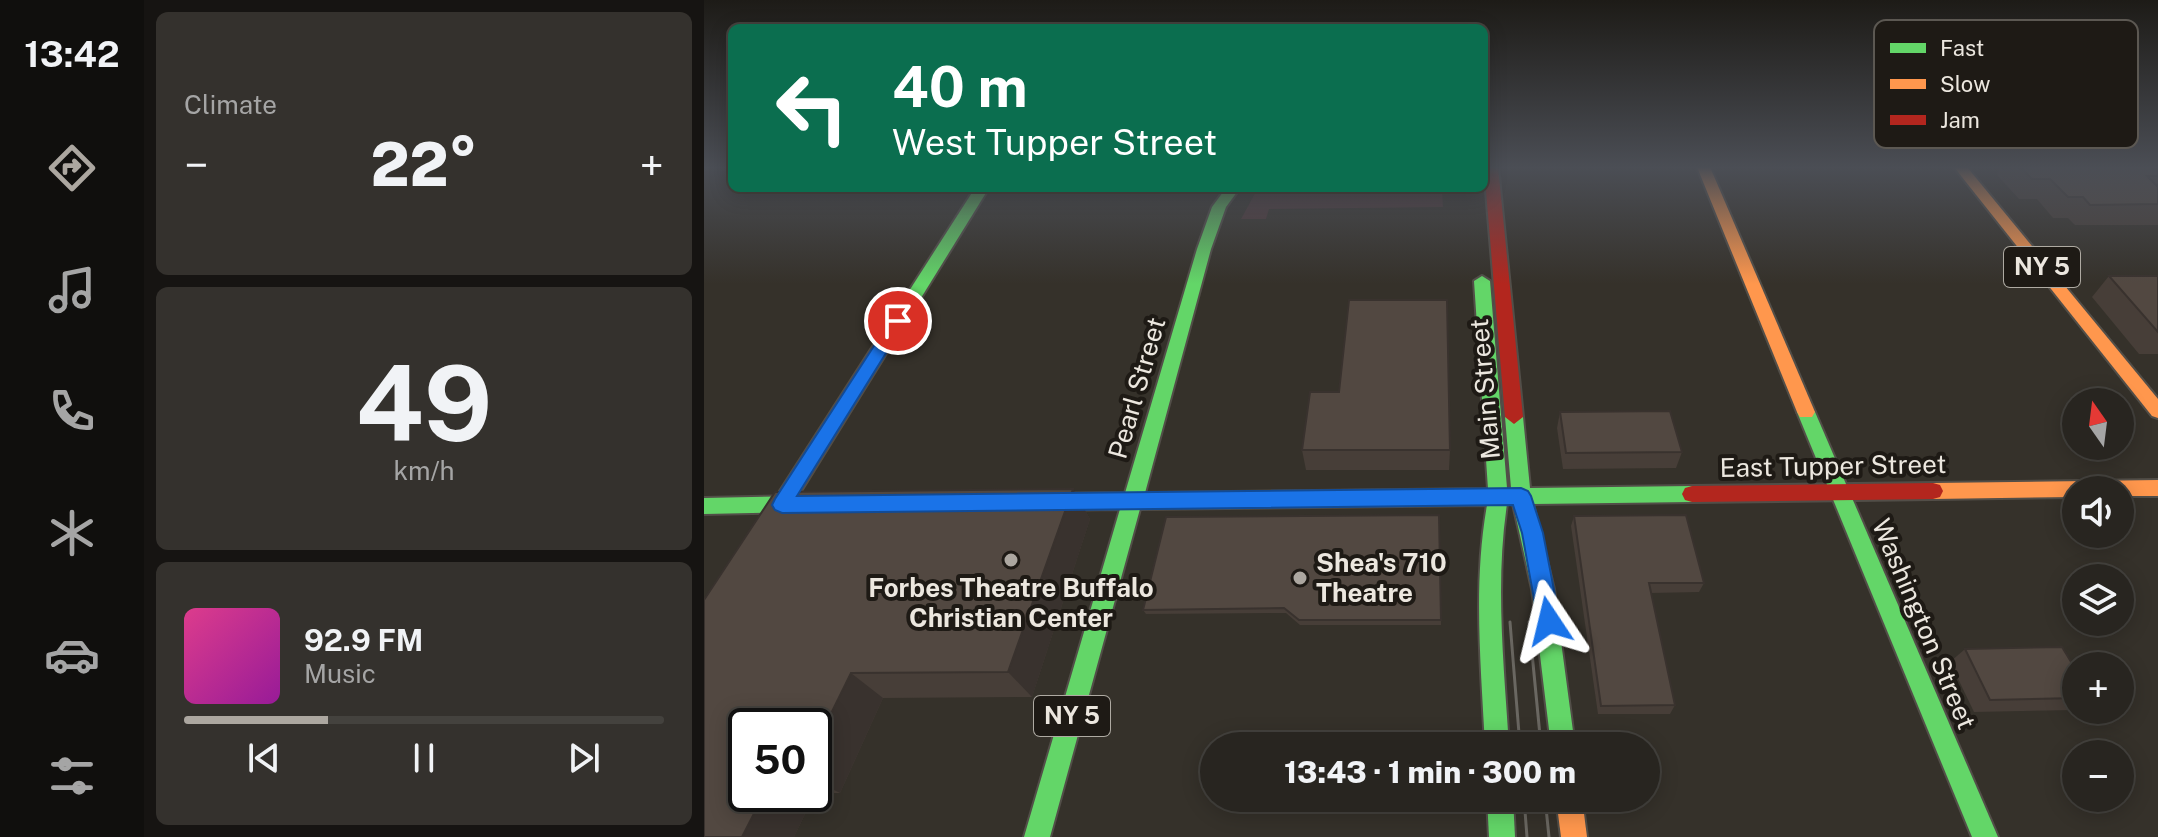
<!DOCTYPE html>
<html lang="en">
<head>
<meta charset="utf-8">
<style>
  :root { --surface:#282520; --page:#34312d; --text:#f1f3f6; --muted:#a5a5a5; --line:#44423e; --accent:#aca7a0 }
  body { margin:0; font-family:"Public Sans",sans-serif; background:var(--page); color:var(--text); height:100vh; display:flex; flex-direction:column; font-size:30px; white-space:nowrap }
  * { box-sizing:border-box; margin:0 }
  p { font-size:26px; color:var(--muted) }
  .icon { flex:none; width:44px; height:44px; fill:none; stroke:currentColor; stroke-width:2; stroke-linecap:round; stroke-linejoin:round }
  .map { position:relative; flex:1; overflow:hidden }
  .side { display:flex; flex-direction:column; gap:12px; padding:12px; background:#161412; width:560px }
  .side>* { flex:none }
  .banner { position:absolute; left:24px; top:24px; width:760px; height:168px; border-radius:12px; box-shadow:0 4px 20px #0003,0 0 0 2px var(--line); background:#0b6e4f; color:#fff; overflow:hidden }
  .needle { width:52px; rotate:346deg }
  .buttons { position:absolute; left:1358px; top:388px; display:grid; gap:16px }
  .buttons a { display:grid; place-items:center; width:72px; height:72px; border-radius:50%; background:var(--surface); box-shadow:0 4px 20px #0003,0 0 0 2px var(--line); font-size:40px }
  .speed { position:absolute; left:24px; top:708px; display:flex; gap:16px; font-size:40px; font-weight:700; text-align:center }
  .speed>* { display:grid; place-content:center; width:104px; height:104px; border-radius:50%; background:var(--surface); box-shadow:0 4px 20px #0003,0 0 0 2px var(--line); line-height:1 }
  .speed .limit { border:4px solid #111; border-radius:12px; background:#fff; color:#111 }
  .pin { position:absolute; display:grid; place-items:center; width:68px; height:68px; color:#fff; margin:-34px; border:4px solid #fff; border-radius:50%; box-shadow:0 2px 8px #0007 }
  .me { position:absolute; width:88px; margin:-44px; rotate:350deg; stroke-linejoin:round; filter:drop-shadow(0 0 6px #0008) }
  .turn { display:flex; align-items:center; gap:28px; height:168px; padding:0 32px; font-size:36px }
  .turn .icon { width:104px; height:104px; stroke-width:2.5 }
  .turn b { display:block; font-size:56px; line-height:68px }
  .big { font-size:60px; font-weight:800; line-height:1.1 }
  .side .card { flex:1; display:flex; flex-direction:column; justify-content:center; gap:12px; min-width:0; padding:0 28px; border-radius:12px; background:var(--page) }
  .side .dial { align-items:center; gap:0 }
  .dial b { font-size:104px; line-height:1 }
  .song { display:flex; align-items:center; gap:24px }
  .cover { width:96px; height:96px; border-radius:12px; background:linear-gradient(135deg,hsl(330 70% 55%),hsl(300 70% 35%)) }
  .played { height:8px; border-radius:4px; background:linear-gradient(90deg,var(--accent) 30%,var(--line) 30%) }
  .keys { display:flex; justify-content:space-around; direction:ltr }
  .heat { display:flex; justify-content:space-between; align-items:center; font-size:44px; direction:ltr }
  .trip { position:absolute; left:496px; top:732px; width:460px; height:80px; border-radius:40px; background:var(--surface); box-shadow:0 4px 20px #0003,0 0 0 2px var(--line); font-weight:800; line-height:80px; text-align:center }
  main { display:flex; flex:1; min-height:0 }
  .menu { display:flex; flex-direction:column; width:144px; justify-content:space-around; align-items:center; background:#100f0d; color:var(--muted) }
  .menu .icon { width:56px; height:56px }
  .menu .current { color:var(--accent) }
  .menu b { font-size:36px; color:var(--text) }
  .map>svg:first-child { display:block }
  .green { fill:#4e3537 }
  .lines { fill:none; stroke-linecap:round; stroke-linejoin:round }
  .fast-casing { stroke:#524e48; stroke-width:4 }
  .slow-casing { stroke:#524e48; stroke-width:4 }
  .jam-casing { stroke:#524e48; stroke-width:4 }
  .fast { fill:#63d668; fill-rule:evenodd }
  .slow { fill:#ff974d; fill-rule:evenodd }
  .jam { fill:#b3261e; fill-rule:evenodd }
  .tram { stroke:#6a6761; stroke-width:3 }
  .wall { fill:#473e38; fill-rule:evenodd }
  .shaded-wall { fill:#39322e }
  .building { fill:#524841; stroke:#39322e; stroke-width:2 }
  .route { fill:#1a73e8; stroke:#114b97; stroke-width:2 }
  .poi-dot { fill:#aca7a0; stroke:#1e1a15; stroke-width:3 }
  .labels { text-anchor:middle; stroke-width:8; stroke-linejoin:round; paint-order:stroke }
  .shield { fill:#1e1a15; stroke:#aeaaa2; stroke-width:2 }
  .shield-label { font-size:24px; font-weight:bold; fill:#ece7df }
  .street-label { font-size:26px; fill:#ece7df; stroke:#1e1a15 }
  .poi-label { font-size:26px; font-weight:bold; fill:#ece7df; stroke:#1e1a15; text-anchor:start }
  .key { fill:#1e1a15; stroke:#5c5852; stroke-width:2 }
  .key-label { font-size:22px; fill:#ece7df }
</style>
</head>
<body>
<main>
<nav class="menu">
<b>13:42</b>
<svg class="icon current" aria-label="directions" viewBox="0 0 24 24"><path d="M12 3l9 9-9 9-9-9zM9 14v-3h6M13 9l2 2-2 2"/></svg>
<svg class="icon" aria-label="music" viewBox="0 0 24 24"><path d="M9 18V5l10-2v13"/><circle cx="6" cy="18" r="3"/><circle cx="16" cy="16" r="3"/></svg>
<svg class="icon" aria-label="phone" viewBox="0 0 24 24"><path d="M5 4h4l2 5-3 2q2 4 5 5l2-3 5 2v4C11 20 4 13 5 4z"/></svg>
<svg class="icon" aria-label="climate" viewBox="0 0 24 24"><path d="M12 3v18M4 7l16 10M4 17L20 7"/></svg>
<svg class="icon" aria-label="car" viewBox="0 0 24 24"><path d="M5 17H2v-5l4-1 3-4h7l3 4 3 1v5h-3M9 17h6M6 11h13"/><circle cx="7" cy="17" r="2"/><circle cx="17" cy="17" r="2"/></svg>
<svg class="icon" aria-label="filters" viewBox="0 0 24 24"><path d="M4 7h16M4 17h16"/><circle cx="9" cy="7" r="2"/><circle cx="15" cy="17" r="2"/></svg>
</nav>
<section class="side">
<div class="card"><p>Climate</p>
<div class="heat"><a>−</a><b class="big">22°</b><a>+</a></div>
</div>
<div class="card dial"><b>49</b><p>km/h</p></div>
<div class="card">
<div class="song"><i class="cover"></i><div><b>92.9 FM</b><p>Music</p></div></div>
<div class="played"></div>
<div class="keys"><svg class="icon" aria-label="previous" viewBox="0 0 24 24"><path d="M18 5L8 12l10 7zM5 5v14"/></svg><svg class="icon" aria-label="pause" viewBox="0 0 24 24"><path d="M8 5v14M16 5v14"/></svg><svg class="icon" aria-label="next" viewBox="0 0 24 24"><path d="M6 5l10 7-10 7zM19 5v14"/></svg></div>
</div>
</section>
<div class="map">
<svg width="1454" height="837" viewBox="0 0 1454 837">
  <rect width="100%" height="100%" fill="#35312a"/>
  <path class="green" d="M554,188h184l1,19 -174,2 -3,10h-25z"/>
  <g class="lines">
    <g class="fast-casing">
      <g id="fast">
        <path d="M271,188h14l-73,118h-12l-2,-4z"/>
        <path d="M522,188h14l-14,19 -15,42 -66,244 343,-4 -14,-208 8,-5 8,5 17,207h4l-6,-71 9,-7 9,7 7,71 162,-2 7,2 3,6 -3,6 -7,2 -159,2 21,85 21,157h-24l-19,-157 -19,-85h-6c-12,80 -3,162 2,242h-24c-4,-80 -12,-162 2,-241l-347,4 -90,328h-26l96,-328 -82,1 -7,-2 -3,-6 3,-6 7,-2 87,-1 72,-244 15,-42z"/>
        <path d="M1102,405l9,7 183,425h-26l-175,-425z"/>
        <path d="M102,496l7,2 3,6 -3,6 -7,2 -102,2v-16z"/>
        <path d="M783,798h26l2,39h-26z"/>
      </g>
    </g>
    <g class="slow-casing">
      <g id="slow">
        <path d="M993,167h13l105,245 -3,5h-12l-3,-5z"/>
        <path d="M1250,167h13l191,232v19l-6,-2z"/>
        <path d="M1454,480v16h-38v-6h-44v7l-143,2 -7,-2 -3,-6 3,-6 7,-2z"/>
        <path d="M852,798h26l5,39h-26z"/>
      </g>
    </g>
    <g class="jam-casing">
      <g id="jam">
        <path d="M780,167h14l25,250 -9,7 -9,-7z"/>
        <path d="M206,297l8,5 -140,226 -7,2 -7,-2 -3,-6 3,-6 140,-218z"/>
        <path d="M1229,483l7,2 3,6 -3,6 -7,2 -241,3 -7,-2 -3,-6 3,-6 7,-2z"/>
      </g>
    </g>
    <use href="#fast" class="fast"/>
    <use href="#slow" class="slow"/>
    <use href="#jam" class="jam"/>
    <g class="tram">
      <path d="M806,622l10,124"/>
      <path d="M825,622l12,124"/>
      <path d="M820,798l3,39"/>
      <path d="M841,798l4,39"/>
    </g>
  </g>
  <g class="wall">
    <path d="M1292,167h155l7,5v11l-2,2 2,2v38h-83l-7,-7h-15l-16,-19h-18l-22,-24 2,-5z"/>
    <path d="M1405,276h49v78h-19l-47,-57z"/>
    <path d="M856,412l122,40 -6,16 -113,1 -6,-41z"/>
    <path d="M598,450h148l-1,20h-143z"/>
    <path d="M369,489l17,30 -58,178 -149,1 -43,95h-25l-21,44h-90v-237zM110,726v68h-68z"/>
    <path d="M735,515l2,110h-141l-14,-12 -140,1 -3,-4z"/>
    <path d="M870,516l130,67 -5,9 -48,1 24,112 -5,9h-72l-27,-188z"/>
    <path d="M1261,649l111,21v40l-102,2 -24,-50z"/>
  </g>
  <g class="shaded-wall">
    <path d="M369,489l17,30 -58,178 -24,-25z"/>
    <path d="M147,673l32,25 -43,95 -26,-13v-32z"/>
    <path d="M110,793h1l-21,44h-52l22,-43h50z"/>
  </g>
  <g class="building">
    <path d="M1316,167h131l7,5v4h-11l11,11v17l-68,1 -7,-8h-15l-18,-18h-18z"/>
    <path d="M1405,276h49v56z"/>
    <path d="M645,300h98l3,150h-148l8,-58h29z"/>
    <path d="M966,411l12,41 -116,1 -6,-41z"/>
    <path d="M369,489l-65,183 -157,1 -37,75v-22h-68v68h18l-22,43h-38v-237l71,-108z"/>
    <path d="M735,515l2,105h-142l-15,-12 -141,2 23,-93z"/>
    <path d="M982,515l18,68h-55l26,122 -74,1 -27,-190z"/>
    <path d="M1358,647l14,23v28l-86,2 -25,-51z"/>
  </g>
  <linearGradient id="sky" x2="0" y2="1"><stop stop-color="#1d1b17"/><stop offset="0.59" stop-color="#4b4e55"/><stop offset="1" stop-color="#4b4e55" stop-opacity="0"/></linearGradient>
  <rect width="1454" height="284" fill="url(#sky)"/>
  <path class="route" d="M194,316l8,5 -109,175 724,-8 7,3 3,5 12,37 17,88 -3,7 -8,3 -8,-3 -3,-7 -16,-88 -9,-28 -731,8 -7,-3 -3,-5 3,-6 117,-181z"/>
  <g class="poi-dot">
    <circle cx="307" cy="560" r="8"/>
    <circle cx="596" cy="578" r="8"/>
  </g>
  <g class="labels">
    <g class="shield">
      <rect x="1300" y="247" width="76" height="40" rx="6"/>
      <rect x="330" y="696" width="76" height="40" rx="6"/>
    </g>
    <g class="shield-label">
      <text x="1338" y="275">NY 5</text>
      <text x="368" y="724">NY 5</text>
    </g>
    <g class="street-label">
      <text transform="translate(433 388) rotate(-74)" y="9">Pearl Street</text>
      <text transform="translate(781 389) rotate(-95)" y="9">Main Street</text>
      <text transform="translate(1129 466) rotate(-1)" y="9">East Tupper Street</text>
      <text transform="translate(1220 624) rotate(67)" y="9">Washington Street</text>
    </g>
    <g class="poi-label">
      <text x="612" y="572">Shea's 710<tspan x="612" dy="30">Theatre</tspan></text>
      <text x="307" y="597" text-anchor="middle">Forbes Theatre Buffalo<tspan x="307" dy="30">Christian Center</tspan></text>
    </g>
  </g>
  <rect x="1170" y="20" width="264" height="128" rx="12" class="key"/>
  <rect x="1186" y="43" width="36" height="10" fill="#63d668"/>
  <rect x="1186" y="79" width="36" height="10" fill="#ff974d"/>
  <rect x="1186" y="115" width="36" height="10" fill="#b3261e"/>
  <g class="key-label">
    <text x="1236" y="56">Fast</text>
    <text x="1236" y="92">Slow</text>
    <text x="1236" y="128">Jam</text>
  </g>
</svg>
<div class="buttons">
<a><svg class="needle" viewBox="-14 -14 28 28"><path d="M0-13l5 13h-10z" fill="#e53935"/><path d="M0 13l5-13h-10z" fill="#a5a5a5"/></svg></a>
<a><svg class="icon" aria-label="sound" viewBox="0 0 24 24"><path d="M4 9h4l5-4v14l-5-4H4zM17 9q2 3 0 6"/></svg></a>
<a><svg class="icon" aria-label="layers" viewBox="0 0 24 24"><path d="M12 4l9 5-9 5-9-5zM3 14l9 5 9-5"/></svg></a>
<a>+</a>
<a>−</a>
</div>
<div class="speed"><div class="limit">50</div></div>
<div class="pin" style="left:194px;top:321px;background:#d93025"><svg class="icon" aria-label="arrive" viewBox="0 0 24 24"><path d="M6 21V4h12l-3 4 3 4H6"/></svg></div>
<svg class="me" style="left:845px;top:621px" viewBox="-20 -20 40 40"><path d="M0-17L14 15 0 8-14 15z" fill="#1a73e8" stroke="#fff" stroke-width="4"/></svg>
<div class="trip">13:43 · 1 min · 300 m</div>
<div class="banner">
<div class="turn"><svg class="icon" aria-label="left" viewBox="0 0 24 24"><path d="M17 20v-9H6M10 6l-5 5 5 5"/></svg><div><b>40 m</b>West Tupper Street</div></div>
</div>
</div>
</main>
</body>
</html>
